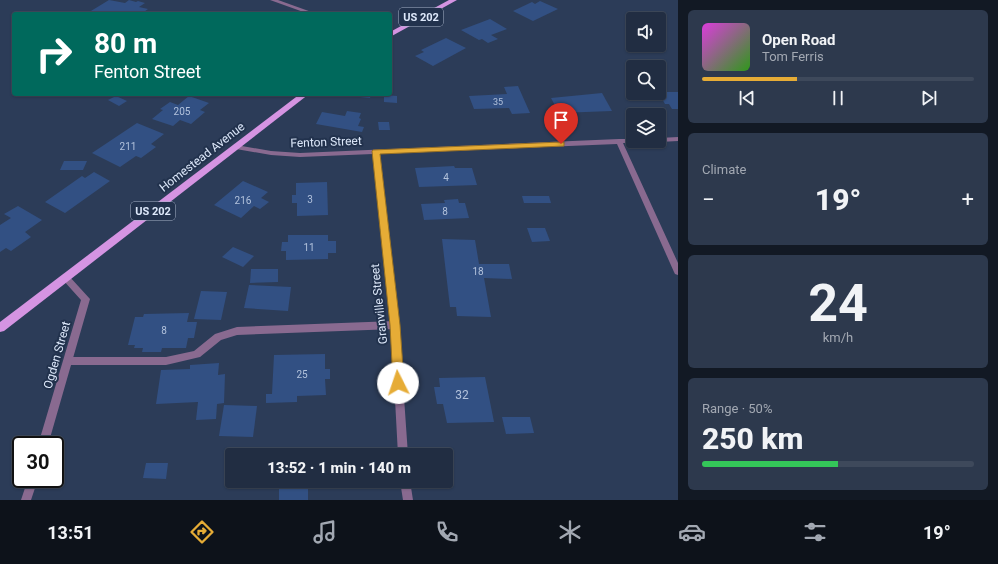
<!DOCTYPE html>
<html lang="en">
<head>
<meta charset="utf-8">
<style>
  :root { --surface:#212d42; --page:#2d394d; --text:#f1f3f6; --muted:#a2a8b2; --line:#3e495b; --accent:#e6ac36 }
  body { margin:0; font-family:Roboto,sans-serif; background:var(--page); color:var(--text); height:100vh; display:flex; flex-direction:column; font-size:15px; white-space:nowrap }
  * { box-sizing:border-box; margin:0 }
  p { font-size:13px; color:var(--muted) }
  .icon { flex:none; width:22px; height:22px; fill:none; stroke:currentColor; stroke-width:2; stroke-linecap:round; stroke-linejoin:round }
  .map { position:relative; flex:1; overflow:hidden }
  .drawer { display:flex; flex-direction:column; gap:10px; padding:10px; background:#121924; width:320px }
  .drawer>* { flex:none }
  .top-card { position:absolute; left:12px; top:12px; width:380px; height:84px; border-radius:4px; box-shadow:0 1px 3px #0004,0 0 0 1px var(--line); background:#00695c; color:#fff; overflow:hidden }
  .fabs { position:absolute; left:626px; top:12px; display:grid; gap:8px }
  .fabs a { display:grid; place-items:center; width:40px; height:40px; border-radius:4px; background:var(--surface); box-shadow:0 1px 3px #0004,0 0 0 1px var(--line); font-size:20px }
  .speed { position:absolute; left:12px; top:436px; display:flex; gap:8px; font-size:20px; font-weight:700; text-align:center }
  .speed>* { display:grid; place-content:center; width:52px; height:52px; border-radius:50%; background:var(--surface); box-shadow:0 1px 3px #0004,0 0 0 1px var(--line); line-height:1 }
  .speed .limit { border:2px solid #111; border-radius:6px; background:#fff; color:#111 }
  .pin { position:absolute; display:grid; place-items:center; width:34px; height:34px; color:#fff; margin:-41px -17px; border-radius:50% 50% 50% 0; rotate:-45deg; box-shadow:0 0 4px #0007 }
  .pin .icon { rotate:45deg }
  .me { position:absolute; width:44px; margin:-22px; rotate:356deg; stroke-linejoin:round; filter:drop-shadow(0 0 3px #0008) }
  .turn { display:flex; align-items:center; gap:14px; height:84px; padding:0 16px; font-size:18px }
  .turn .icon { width:52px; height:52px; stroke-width:2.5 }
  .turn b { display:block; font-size:28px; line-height:34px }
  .big { font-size:30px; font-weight:800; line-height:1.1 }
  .drawer .widget { flex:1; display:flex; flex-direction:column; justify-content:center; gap:6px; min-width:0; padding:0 14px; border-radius:6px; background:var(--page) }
  .drawer .dial { align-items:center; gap:0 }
  .dial b { font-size:52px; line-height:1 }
  .song { display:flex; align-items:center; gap:12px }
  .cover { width:48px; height:48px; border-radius:6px; background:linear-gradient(135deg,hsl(300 70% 55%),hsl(110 70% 35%)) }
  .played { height:4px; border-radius:2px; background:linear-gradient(90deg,var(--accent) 35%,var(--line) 35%) }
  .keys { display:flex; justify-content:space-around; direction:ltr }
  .heat { display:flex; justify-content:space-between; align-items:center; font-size:22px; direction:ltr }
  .charge { height:6px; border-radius:3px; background:linear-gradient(90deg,#34c759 50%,var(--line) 0) }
  .trip { position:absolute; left:225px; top:448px; width:228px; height:40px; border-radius:4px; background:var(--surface); box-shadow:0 1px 3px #0004,0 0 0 1px var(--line); font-weight:800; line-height:40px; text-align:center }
  .dock { display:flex; height:64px; justify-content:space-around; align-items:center; background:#0d121a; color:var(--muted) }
  .dock .icon { width:28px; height:28px }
  .dock .active { color:var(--accent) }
  .dock b { font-size:18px; color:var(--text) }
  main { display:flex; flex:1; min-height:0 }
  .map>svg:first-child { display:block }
  .building { fill:#325083 }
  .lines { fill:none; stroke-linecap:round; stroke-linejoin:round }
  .service { fill:#896a90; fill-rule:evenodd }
  .minor { fill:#896a90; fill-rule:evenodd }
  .primary { fill:#d594e2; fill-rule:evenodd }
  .route { fill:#e6ac36; stroke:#967023 }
  .labels { text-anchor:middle; stroke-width:4; stroke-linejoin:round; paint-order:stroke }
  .far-number-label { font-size:9px; fill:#b2c2dc }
  .number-label { font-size:10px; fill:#b2c2dc }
  .shield { fill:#22324d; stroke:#a5b1c6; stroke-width:1 }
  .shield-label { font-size:11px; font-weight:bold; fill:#dde8fa }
  .street-label { font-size:12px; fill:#dde8fa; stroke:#22324d }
  .near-number-label { font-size:12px; fill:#b2c2dc }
</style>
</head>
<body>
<main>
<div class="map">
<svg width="678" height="500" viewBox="0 0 678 500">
  <rect width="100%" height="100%" fill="#2c3c58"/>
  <g class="building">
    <path d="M109,0l16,3 4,-3 7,2 2,-1 7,2 -6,4 9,2 -7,5h-55z"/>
    <path d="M540,1l18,8 -25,12 -20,-10 19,-9 3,2z"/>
    <path d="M490,19l17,10 -16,6 7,4 -10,4 -6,-4 -3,1 -18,-10z"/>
    <path d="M446,38l20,10 -33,18 -18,-10 9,-4 -3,-2z"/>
    <path d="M518,86l12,27 -18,1 -3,-6 -35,1 -5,-13 38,-2 -3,-7z"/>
    <path d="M662,92h16v17h-6l-3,-5h-4l-4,-7h4z"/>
    <path d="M602,93l10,18 -53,2 -8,-15z"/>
    <path d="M351,94h20l-1,4 -20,-2z"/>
    <path d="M384,95l13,1v7l-13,-1z"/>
    <path d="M116,96l11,5 -8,5 -11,-6z"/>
    <path d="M189,96l20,7 -9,7 5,2 -14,12 -11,-4 -7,6 -21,-7 11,-9 -3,-1 10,-7 8,3z"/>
    <path d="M347,111l14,2 -2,5 2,1 -3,7 6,1 -2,5 -46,-8 6,-12 23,4z"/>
    <path d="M378,122h11l1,8h-11z"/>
    <path d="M137,123l27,11 -13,10 5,3 -15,11 -5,-2 -16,11 -28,-14z"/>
    <path d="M64,161h23l-4,9h-23z"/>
    <path d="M454,166l1,2h17l5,17 -58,2 -4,-19z"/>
    <path d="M94,172l16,9 -45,32 -20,-11 37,-26 3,2z"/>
    <path d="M243,181l25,11 -7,6 8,4 -9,7 -6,-3 -13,12 -27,-13z"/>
    <path d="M327,182l1,33 -31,1v-13h-5v-8h4v-12z"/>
    <path d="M522,196h27l2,7h-27z"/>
    <path d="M458,199l1,4h6l4,15 -45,2 -3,-16 24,-1 -1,-3z"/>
    <path d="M18,206l24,14 -17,12 6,5 -20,14 -5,-3 -6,4v-27l11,-7 -7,-4z"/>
    <path d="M527,228h18l5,13 -18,1z"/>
    <path d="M288,235h40v6h8v12h-8v6l-42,1v-9h-5l1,-9h6z"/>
    <path d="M442,239l33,1 4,24h30l3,15 -28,-1 7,39 -34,-1 -1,-9h-6z"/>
    <path d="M233,247l21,9 -11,11 -21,-10z"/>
    <path d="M251,269h27v13l-28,1z"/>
    <path d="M249,285l42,2 -3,24 -44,-3z"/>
    <path d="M201,291l26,1 -6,28 -27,-1z"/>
    <path d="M189,313l-2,9h10l-3,16h-6l-2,10h-24l-1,4h-19l1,-4h-9l1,-3h-7l7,-28h8l1,-3z"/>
    <path d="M325,354v15h5v10h-5l1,16 -29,1v6l-31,1v-9h6l2,-39z"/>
    <path d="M219,363l-1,12 7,-1 -1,29 -7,1 -1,15 -20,1 2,-18 -42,2 5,-34 29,-1v-4z"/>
    <path d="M485,377l9,45 -47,1 -4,-19h-6l-3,-17h6l-1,-9z"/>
    <path d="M224,405l33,1 -4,31 -34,-1z"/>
    <path d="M502,417h28l4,16 -28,1z"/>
    <path d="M146,463h22l-2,16 -23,-1z"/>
    <path d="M308,482v18h-29v-17z"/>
  </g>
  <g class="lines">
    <path class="service" d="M395,321l3,2 1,2 -1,2 -3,2 -158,6 -16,5 -21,17 -34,8h-97l-3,-1 -2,-3 2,-3 3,-1h97l28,-6 21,-17 22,-7z"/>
    <g class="minor">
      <path d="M270,0h8l39,14h-8z"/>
      <path d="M678,137v4l-19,1 -3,-1h3v-3z"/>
      <path d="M619,139h14v2h3l-3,2h-10l55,120v12l-3,-1 -1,-2 -57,-128 -237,10 19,171 9,130h-10l-7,-130 -18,-171 -73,3 -29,-2 -35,-6 -3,-2 3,-2 35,6 29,2z"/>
      <path d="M66,275l3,1 21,23 -42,146h-10l43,-145 -18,-20 -1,-2 1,-2z"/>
      <path d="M28,479h10l-7,21h-10z"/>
      <path d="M400,481h10l3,19h-10z"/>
    </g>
    <g class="primary">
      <path d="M449,0h8l-67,37v-5z"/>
      <path d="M300,94h9l-305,237 -4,1v-10z"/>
    </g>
  </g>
  <path class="route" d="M561,142h3v4l-184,8 20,171 4,58 -2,3 -4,1 -3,-1 -2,-3 -3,-58 -18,-174 1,-1z"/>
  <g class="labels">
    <g class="far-number-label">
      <text x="498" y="105">35</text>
    </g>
    <g class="number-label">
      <text x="182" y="115">205</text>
      <text x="128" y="150">211</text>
      <text x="446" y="181">4</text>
      <text x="310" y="203">3</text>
      <text x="243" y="204">216</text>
      <text x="445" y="215">8</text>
      <text x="309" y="251">11</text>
      <text x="478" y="275">18</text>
      <text x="164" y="334">8</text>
      <text x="302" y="378">25</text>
    </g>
    <g class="shield">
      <rect x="399" y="8" width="44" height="18" rx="3"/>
      <rect x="131" y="202" width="44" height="18" rx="3"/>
    </g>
    <g class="shield-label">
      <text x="421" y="21">US 202</text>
      <text x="153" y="215">US 202</text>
    </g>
    <g class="street-label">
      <text transform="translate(326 142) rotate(-2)" y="4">Fenton Street</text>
      <text transform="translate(202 157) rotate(-38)" y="4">Homestead Avenue</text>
      <text transform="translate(379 304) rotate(-96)" y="4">Granville Street</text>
      <text transform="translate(57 355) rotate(-74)" y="4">Ogden Street</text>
    </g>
    <g class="near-number-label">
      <text x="462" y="399">32</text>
    </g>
  </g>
</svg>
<div class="fabs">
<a><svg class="icon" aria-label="sound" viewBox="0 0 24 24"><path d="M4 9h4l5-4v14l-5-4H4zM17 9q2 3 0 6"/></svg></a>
<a><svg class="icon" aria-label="search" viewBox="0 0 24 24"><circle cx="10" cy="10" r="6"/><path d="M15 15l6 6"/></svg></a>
<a><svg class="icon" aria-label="layers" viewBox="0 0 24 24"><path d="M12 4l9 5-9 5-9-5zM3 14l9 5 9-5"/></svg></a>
</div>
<div class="speed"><div class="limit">30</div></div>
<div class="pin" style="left:561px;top:144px;background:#d93025"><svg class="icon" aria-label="arrive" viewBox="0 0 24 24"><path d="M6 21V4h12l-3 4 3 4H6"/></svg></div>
<svg class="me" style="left:398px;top:383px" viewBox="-20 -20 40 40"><circle r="19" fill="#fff"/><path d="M0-13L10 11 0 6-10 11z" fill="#e6ac36"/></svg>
<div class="trip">13:52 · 1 min · 140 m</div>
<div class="top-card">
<div class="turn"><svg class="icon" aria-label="right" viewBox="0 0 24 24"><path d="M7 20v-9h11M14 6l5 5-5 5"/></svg><div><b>80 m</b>Fenton Street</div></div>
</div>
</div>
<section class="drawer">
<div class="widget">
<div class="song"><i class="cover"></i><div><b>Open Road</b><p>Tom Ferris</p></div></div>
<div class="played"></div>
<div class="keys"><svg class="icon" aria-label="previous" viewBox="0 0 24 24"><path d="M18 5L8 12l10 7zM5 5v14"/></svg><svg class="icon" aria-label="pause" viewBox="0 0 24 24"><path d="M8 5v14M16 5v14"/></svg><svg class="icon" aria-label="next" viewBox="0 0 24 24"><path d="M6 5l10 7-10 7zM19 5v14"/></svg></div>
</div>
<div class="widget"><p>Climate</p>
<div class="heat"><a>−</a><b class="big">19°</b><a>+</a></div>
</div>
<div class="widget dial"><b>24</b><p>km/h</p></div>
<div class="widget"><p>Range · 50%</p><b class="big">250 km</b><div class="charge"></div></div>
</section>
</main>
<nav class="dock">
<b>13:51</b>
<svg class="icon active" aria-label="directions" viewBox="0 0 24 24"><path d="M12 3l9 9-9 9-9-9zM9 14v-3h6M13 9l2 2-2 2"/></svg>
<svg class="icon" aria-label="music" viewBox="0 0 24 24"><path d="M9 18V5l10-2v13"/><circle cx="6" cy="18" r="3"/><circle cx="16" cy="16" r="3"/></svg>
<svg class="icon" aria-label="phone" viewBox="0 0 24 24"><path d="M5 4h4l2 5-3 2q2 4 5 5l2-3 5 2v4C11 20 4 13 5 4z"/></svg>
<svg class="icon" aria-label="climate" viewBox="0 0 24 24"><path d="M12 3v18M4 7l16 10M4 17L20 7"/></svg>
<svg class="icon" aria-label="car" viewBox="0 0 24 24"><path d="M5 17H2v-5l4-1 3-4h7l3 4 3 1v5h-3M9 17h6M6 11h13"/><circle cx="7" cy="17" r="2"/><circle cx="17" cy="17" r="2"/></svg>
<svg class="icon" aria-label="filters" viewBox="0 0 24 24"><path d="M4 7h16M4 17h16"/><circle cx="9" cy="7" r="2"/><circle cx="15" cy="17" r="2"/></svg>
<b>19°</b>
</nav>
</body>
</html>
